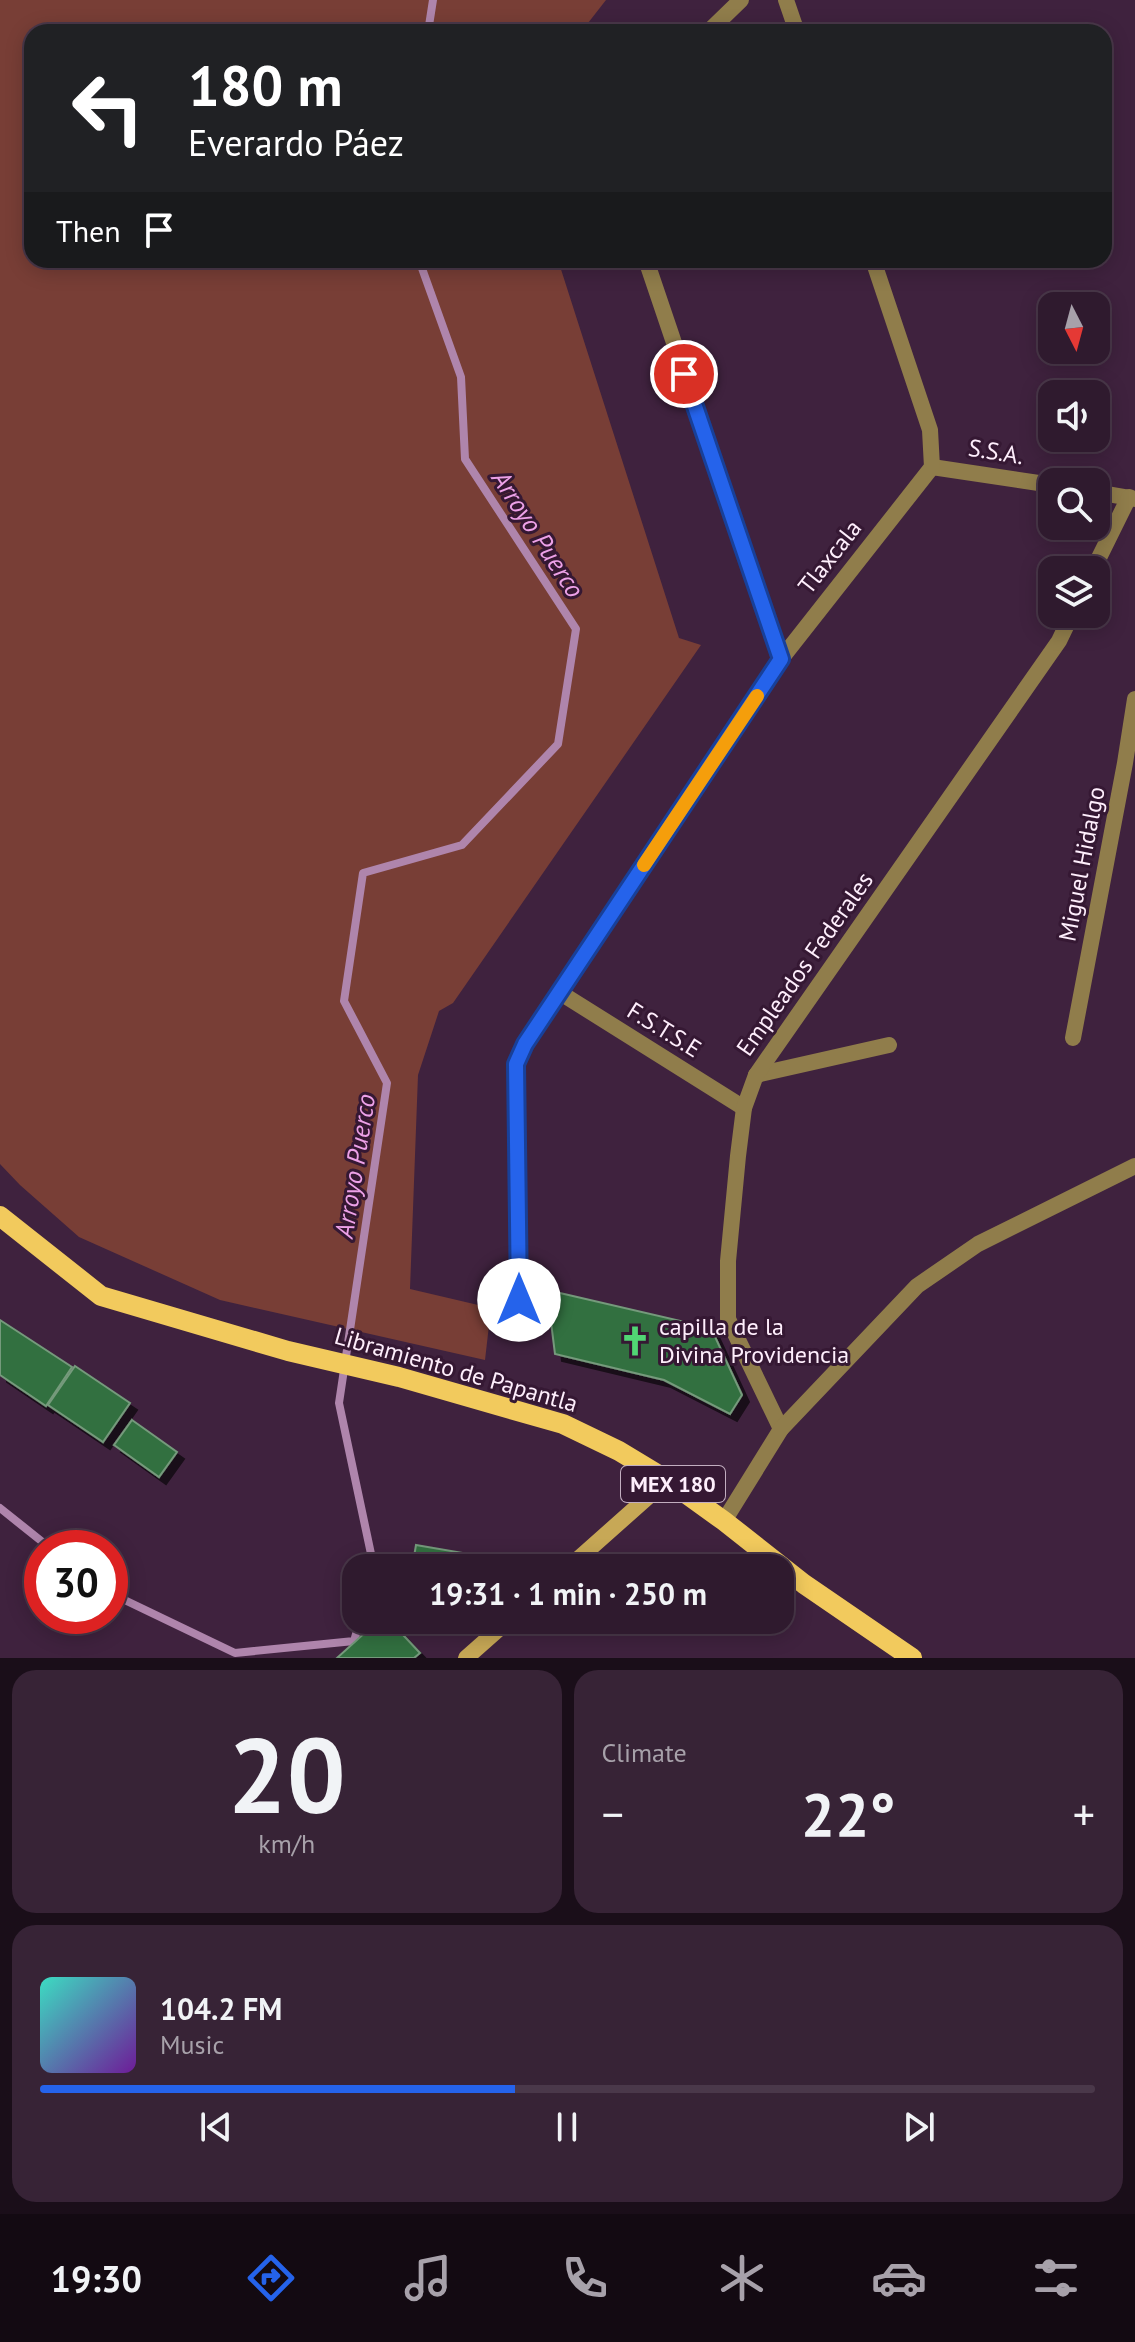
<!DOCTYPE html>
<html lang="en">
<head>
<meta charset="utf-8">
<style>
  :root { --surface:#2f1a2e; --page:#372336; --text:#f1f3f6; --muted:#a7a1aa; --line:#4a384a; --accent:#2563eb }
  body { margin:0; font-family:"PT Sans",sans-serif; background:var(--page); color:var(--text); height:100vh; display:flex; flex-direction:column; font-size:30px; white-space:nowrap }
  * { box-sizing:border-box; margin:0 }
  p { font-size:26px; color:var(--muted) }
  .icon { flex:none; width:44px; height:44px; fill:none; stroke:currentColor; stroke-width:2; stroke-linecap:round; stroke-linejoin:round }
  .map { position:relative; height:1658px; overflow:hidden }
  .sheet { display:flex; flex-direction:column; gap:12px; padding:12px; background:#1a0e19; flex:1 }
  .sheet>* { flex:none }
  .guide { position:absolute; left:24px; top:24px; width:1088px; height:244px; border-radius:24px; box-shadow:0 4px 20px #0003,0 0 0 2px var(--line); background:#202124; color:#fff; overflow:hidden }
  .needle { width:52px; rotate:174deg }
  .controls { position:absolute; left:1038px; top:292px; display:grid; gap:16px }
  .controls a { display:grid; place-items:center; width:72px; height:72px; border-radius:16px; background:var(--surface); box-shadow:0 4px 20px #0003,0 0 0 2px var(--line); font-size:40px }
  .speed { position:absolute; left:24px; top:1530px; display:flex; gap:16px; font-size:40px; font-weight:700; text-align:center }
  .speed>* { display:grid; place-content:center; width:104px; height:104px; border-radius:50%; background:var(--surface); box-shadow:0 4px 20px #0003,0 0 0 2px var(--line); line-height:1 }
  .speed .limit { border:12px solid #d22; background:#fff; color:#111 }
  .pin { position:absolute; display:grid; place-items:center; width:68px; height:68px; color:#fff; margin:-34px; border:4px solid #fff; border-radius:50%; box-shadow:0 2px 8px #0007 }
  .me { position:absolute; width:88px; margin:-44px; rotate:0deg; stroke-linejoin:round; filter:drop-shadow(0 0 6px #0008) }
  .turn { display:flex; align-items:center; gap:28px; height:168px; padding:0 32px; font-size:36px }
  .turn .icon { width:104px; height:104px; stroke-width:2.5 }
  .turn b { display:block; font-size:56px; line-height:68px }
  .then { display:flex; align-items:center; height:76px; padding:0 32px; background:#0003; gap:16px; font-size:30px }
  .big { font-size:60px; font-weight:700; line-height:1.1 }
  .sheet .card { flex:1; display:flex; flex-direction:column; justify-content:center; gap:12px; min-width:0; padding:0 28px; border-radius:24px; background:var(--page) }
  .sheet .dial { align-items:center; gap:0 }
  .dial b { font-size:104px; line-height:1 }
  .song { display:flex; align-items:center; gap:24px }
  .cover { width:96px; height:96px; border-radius:12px; background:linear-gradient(135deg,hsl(170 70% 55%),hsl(280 70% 35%)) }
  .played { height:8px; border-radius:4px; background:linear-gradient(90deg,var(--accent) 45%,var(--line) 45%) }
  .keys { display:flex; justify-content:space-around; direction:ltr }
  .heat { display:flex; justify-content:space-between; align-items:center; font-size:44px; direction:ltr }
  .sheet .tiles { flex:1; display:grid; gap:12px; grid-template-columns:1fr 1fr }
  .card:last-child { grid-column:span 2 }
  .trip { position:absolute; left:342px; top:1554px; width:452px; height:80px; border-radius:24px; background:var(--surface); box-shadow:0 4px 20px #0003,0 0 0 2px var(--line); font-weight:700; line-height:80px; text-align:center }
  .dock { display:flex; height:128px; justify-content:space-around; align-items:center; background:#130a12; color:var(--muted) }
  .dock .icon { width:56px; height:56px }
  .dock .selected { color:var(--accent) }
  .dock b { font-size:36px; color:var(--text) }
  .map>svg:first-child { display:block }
  .green { fill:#783e36 }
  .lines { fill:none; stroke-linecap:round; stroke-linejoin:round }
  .stream { stroke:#af85ac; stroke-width:8 }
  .building { fill:#337041; stroke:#759a7b; stroke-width:2; filter:url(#shadow) }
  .minor { stroke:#907d4b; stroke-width:16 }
  .tertiary { stroke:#907d4b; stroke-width:16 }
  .secondary { stroke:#c7a856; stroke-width:16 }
  .primary { stroke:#f2ca5d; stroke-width:20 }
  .route-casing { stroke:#184099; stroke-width:20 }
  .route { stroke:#2563eb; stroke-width:14 }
  .slow { stroke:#f59e0b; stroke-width:14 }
  .labels { text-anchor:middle; stroke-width:6; stroke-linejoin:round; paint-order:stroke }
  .shield { fill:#351833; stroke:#c2aec0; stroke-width:2 }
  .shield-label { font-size:22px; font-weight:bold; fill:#feeefc }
  .street-label { font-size:24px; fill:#feeefc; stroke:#351833 }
  .poi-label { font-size:24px; fill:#feeefc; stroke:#351833; text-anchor:start }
  .water-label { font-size:26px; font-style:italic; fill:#eda1e8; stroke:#351833 }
</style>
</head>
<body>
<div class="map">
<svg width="1135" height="1658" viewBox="0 0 1135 1658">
  <defs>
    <filter id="shadow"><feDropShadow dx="7" dy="7" stdDeviation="0" flood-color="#0009"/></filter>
  </defs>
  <rect width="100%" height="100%" fill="#3f223e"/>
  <path class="green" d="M0,0h606l-25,32h-549v228h526l121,378 22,7 -248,358 -14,8 -21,64 -8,214 81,19 -6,52 -265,-60 -141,-63 -59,-52 -20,-21z"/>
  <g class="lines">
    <g class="stream">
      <path d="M428,32l5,-32"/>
      <path d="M0,1508l50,40"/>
      <path d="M374,1568l-35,-165 48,-320 -43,-82 19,-128 99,-28 96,-101 18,-115 -111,-170 -4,-82 -42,-117"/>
      <path d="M110,1593l125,60 119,-12 6,-21"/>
    </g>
  </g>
  <g class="building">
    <path d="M547,1290l164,38 31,67 -12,19 -66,-34 -109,-26z"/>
    <path d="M0,1320l72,47 -26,39 -46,-31z"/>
    <path d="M75,1366l55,37 -27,39 -55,-37z"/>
    <path d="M132,1420l45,32 -18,25 -45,-32z"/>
    <path d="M416,1545l47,8 -3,15h-48z"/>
    <path d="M379,1620h10l31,33 -6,5h-77z"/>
  </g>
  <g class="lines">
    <g class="minor">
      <path d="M786,0l11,32"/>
      <path d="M708,32l33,-32"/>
      <path d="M646,260l135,399"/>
      <path d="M932,467l120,18"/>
      <path d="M1096,492l39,7"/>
      <path d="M1093,570l36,-73"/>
      <path d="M559,992l185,116"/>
      <path d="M1073,1038l52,-275 10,-64"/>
      <path d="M756,1075l133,-30"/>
      <path d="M519,1300l-3,-236 9,-20 256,-385 151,-192 -2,-37 -57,-170"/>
      <path d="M781,1429l-53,-110v-58l10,-105 6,-48 12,-33 303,-434 13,-27"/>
    </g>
    <path class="tertiary" d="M724,1521l57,-92 136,-143 61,-42 157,-78"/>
    <g class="secondary">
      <path d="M568,1568l99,-88"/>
      <path d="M466,1658l43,-38"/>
    </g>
    <path class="primary" d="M0,1216l101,80 187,55 111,26 164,47 56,27 48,29 57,41 80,63 108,74"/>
  </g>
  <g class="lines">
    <g class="route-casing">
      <path id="route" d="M519,1300l-3,-236 9,-20 256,-385 -97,-285"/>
    </g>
    <use href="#route" class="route"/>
    <path class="slow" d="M644,865l113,-169"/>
  </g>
  <defs>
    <g id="church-bare" transform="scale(2.4)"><path d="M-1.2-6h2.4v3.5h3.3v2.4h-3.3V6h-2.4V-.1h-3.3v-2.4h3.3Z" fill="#51d674" stroke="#351833" stroke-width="2.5" paint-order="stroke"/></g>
  </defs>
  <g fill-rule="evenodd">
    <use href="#church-bare" x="635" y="1341"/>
  </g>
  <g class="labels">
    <rect class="shield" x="621" y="1466" width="104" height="36" rx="6"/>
    <g class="shield-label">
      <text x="673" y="1492">MEX 180</text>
    </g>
    <g class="street-label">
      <text transform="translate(996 452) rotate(9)" y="8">S.S.A.</text>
      <text transform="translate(830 557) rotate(-52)" y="8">Tlaxcala</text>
      <text transform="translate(1082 864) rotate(-79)" y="8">Miguel Hidalgo</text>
      <text transform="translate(805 964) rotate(-55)" y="8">Empleados Federales</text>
      <text transform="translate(664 1030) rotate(32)" y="8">F.S.T.S.E</text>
      <text transform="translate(456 1370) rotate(16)" y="8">Libramiento de Papantla</text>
    </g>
    <g class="poi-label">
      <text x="659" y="1335">capilla de la<tspan x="659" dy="28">Divina Providencia</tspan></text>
    </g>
    <g class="water-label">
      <text transform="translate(538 534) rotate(57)" y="9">Arroyo Puerco</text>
      <text transform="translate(355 1166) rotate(-81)" y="9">Arroyo Puerco</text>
    </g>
  </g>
</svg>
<div class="controls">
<a><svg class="needle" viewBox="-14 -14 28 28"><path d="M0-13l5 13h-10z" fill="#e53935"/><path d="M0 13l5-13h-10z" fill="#a7a1aa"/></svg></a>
<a><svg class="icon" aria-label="sound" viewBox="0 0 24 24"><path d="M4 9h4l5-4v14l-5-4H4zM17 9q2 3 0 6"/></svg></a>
<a><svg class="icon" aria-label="search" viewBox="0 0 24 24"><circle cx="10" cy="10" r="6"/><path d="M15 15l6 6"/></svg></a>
<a><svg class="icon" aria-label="layers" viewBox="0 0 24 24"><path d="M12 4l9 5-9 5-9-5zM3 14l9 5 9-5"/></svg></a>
</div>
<div class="speed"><div class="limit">30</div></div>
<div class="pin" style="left:684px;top:374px;background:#d93025"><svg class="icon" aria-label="arrive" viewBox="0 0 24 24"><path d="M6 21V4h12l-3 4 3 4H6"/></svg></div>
<svg class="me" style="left:519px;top:1300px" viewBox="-20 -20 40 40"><circle r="19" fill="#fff"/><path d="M0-13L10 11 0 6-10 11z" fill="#2563eb"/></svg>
<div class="trip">19:31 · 1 min · 250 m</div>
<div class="guide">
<div class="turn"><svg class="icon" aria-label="left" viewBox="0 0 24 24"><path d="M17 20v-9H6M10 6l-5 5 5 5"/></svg><div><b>180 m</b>Everardo Páez</div></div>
<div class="then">Then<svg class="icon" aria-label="arrive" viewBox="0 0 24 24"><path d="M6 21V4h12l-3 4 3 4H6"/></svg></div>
</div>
</div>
<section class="sheet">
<div class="tiles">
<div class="card dial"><b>20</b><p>km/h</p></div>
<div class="card"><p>Climate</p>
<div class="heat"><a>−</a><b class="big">22°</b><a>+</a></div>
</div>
<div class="card">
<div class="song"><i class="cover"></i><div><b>104.2 FM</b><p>Music</p></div></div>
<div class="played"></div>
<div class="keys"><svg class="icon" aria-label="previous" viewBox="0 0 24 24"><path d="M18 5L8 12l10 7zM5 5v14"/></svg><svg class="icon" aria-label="pause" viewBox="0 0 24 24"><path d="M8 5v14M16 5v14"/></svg><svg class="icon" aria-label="next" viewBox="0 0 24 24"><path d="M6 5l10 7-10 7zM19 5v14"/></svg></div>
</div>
</div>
</section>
<nav class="dock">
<b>19:30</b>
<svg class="icon selected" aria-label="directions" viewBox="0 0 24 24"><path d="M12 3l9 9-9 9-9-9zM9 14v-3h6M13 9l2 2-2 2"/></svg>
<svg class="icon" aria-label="music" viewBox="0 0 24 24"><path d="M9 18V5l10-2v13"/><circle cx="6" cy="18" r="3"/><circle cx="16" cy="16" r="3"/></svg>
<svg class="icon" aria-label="phone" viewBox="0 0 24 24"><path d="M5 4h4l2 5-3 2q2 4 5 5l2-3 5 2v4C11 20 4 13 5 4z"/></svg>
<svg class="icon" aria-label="climate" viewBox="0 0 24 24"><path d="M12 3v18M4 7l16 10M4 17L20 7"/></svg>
<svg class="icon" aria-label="car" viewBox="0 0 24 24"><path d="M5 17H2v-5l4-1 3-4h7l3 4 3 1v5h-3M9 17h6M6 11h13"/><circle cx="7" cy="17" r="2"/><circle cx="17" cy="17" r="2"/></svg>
<svg class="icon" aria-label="filters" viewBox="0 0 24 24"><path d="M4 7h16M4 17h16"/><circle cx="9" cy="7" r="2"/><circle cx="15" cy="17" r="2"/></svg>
</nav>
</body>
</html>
